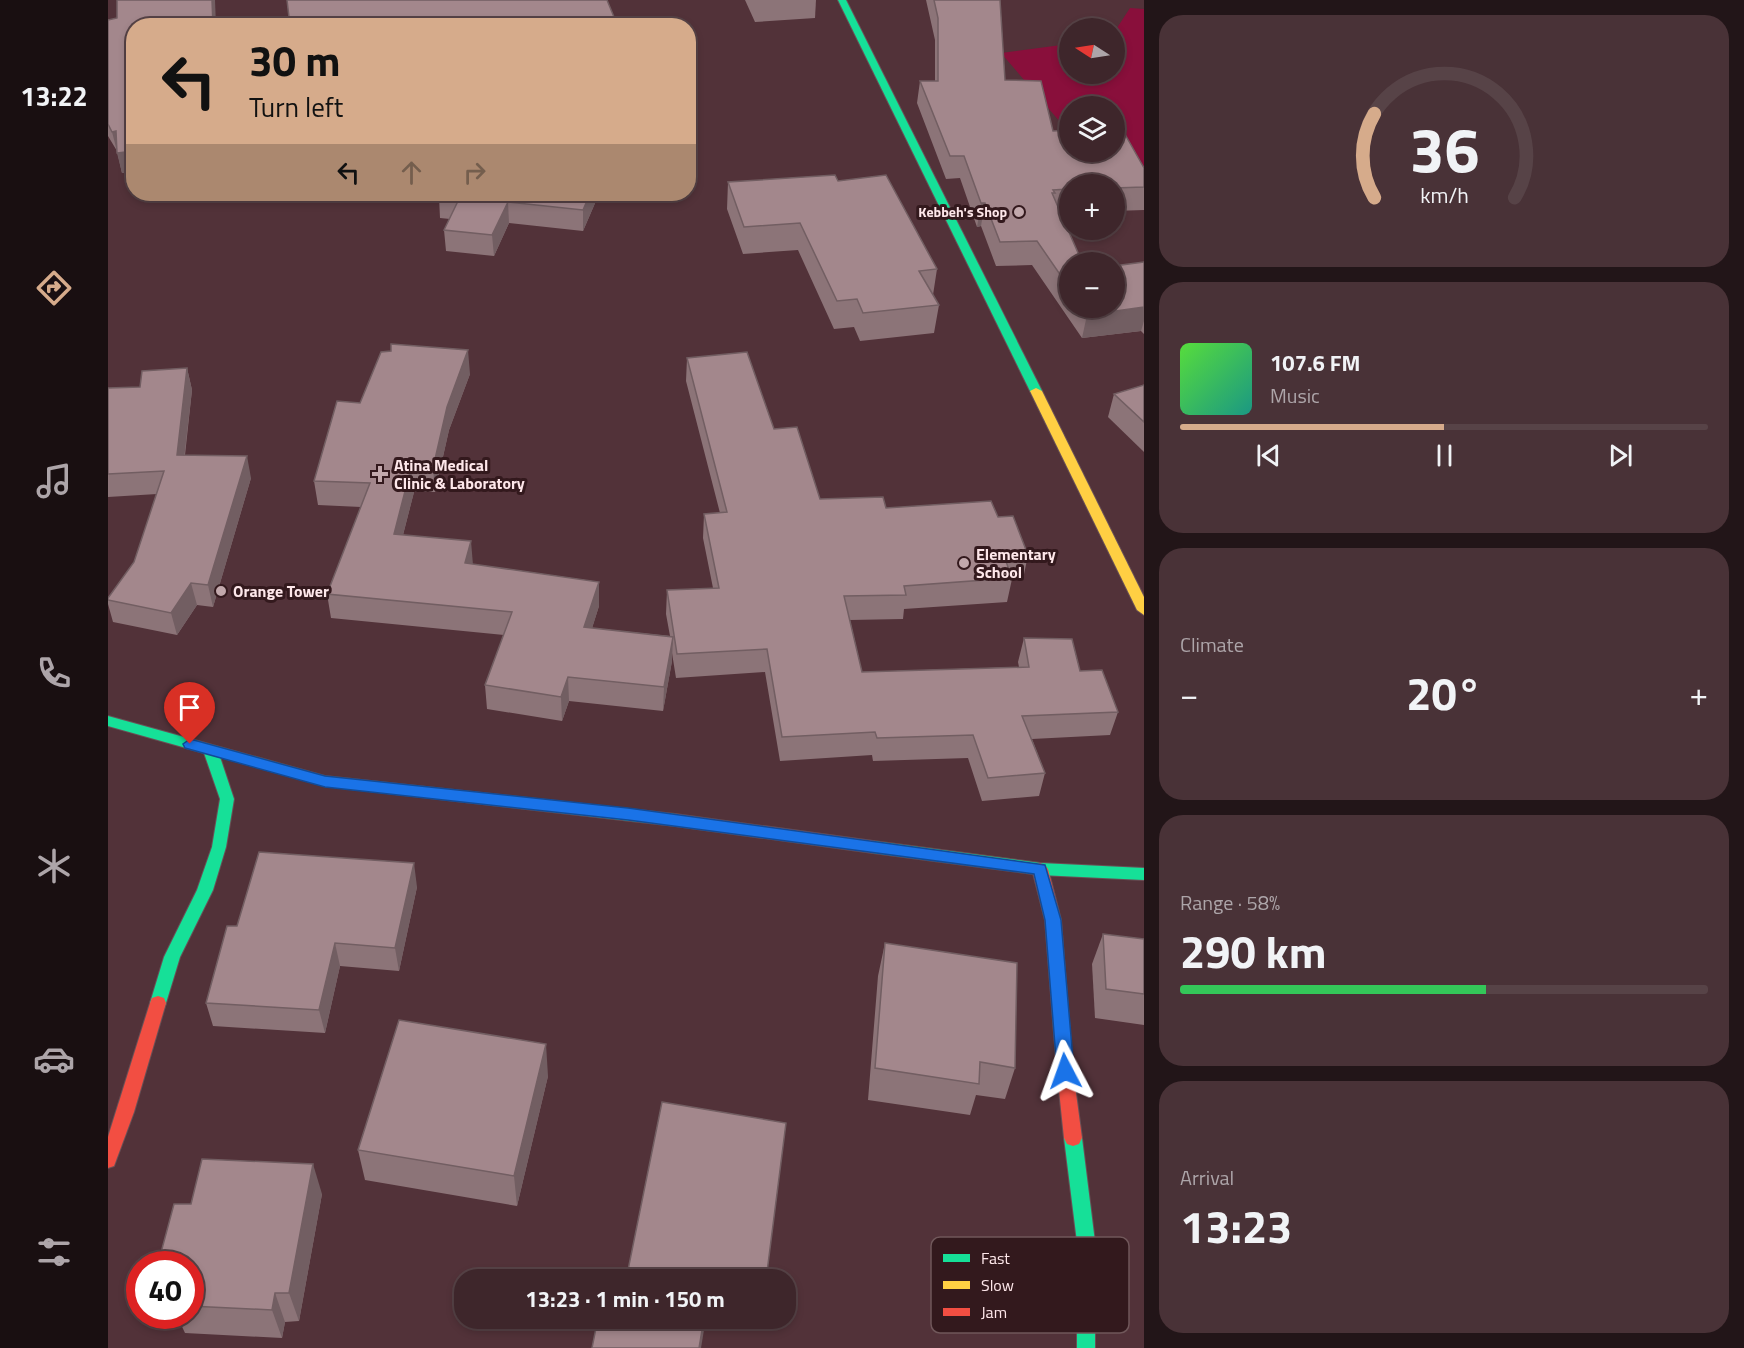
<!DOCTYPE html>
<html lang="en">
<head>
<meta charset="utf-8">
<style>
  :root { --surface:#3e262b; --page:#493237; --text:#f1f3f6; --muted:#ada5a9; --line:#574347; --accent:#d6ab8b }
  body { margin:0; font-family:"Titillium Web",sans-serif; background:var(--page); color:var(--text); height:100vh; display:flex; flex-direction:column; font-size:22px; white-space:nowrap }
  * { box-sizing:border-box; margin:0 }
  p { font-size:20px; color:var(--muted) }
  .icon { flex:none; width:33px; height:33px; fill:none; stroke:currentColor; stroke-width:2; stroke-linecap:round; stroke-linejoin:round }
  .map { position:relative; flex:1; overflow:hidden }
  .drawer { display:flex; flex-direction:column; gap:15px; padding:15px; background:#221518; width:600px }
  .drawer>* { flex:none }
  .hud { position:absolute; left:18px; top:18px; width:570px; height:183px; border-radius:24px; box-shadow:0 3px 9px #0003,0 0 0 2px var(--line); background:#d6ab8b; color:#111; overflow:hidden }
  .needle { width:39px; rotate:282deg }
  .buttons { position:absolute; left:951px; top:18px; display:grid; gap:12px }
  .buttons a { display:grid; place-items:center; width:66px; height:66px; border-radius:50%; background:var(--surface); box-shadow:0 3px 9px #0003,0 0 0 2px var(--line); font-size:30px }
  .speed { position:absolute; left:18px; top:1251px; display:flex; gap:12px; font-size:30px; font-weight:700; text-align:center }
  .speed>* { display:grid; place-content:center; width:78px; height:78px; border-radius:50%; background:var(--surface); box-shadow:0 3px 9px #0003,0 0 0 2px var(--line); line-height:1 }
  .speed .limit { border:9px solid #d22; background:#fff; color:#111 }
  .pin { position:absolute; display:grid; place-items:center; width:51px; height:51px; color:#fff; margin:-62px -26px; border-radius:50% 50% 50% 0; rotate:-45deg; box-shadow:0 0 6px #0007 }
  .pin .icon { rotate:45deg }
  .me { position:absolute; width:66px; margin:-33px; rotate:356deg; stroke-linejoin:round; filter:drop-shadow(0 0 4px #0008) }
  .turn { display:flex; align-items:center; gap:21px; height:126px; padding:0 24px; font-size:27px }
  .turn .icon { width:78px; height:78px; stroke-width:2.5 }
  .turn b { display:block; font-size:42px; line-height:51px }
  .lanes { display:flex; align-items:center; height:57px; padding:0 24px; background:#0003; justify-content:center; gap:30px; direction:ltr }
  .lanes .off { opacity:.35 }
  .big { font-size:45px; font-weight:700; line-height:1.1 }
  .drawer .widget { flex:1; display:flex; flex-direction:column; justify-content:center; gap:9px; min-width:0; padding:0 21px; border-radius:24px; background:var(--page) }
  .drawer .dial { align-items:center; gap:0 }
  .dial svg { height:156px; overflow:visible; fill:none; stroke:var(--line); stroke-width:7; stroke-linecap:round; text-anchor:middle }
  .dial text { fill:var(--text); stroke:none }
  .song { display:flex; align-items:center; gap:18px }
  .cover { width:72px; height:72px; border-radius:9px; background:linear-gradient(135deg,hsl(110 70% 55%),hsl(170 70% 35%)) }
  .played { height:6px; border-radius:3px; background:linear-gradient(90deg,var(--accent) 50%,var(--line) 50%) }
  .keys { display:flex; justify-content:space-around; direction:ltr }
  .heat { display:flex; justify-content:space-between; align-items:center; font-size:33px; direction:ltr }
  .charge { height:9px; border-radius:4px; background:linear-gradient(90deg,#34c759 58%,var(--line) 0) }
  .trip { position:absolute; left:346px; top:1269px; width:342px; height:60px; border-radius:24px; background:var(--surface); box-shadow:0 3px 9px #0003,0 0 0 2px var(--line); font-weight:700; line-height:60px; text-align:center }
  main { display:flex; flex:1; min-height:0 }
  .menu { display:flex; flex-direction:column; width:108px; justify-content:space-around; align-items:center; background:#190f11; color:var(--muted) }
  .menu .icon { width:42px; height:42px }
  .menu .active { color:var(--accent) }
  .menu b { font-size:27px; color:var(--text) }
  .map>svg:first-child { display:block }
  .green { fill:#890f3b }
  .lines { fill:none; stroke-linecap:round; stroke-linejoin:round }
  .fast-casing { stroke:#695056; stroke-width:2 }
  .slow-casing { stroke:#695056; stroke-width:2 }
  .jam-casing { stroke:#695056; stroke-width:2 }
  .fast { fill:#16e098; fill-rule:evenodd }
  .slow { fill:#ffcf43; fill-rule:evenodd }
  .jam { fill:#f24e42; fill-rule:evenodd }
  .wall { fill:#8c7478 }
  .shaded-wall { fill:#725e62 }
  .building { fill:#a3878c; stroke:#725e62; stroke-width:1.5 }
  .route { fill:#1a73e8; stroke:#114b97; stroke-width:1.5 }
  .poi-dot { fill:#c2a8ac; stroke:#33191d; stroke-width:2 }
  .labels { text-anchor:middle; stroke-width:6; stroke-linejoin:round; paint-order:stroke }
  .far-poi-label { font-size:14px; font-weight:bold; fill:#fee7ea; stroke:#33191d; text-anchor:end }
  .poi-label { font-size:16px; font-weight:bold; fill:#fee7ea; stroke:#33191d; text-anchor:start }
  .key { fill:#33191d; stroke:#70575a; stroke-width:1.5 }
  .key-label { font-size:16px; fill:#fee7ea }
</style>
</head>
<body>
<main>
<nav class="menu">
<b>13:22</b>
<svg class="icon active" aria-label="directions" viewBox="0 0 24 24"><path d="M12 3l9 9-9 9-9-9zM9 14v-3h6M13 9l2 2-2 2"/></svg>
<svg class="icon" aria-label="music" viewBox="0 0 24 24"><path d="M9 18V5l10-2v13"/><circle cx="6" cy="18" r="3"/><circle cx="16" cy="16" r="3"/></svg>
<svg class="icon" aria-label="phone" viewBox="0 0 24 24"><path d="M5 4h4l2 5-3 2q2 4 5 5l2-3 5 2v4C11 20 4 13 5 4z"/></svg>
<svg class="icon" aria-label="climate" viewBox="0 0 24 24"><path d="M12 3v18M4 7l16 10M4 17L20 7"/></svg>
<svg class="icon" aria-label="car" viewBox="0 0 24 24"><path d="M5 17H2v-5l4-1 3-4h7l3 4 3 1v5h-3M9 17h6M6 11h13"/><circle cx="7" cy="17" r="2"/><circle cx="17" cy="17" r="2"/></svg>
<svg class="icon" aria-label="filters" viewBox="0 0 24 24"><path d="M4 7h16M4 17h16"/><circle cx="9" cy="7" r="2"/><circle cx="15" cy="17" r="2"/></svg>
</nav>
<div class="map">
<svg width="1036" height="1348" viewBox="0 0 1036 1348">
  <rect width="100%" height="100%" fill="#523239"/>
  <path class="green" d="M1022,8l14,1v164l-29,-27 -1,-40h-44l-1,34 -8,-17 -60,-70 68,-9 1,30h44l1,-43z"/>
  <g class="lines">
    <g class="fast-casing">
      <g id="fast">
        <path d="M730,0h8l196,391 -2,2h-8l-2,-2z"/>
        <path d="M0,716l217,60 350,38 5,2 2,4 -2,4 -5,2 -350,-40 -105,-29 14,42 -8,48 -13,43 -33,67 -14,46 -2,5 -6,2 -6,-2 -2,-5 14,-46 33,-67 15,-43 8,-48 -16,-46 -96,-27z"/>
        <path d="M765,841l167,22 104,5v12l-104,-5 -167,-22 -5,-2 -2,-4 2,-4z"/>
        <path d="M965,1130l6,2 3,6 13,104v106h-18v-106l-13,-104 3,-6z"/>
      </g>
    </g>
    <g class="slow-casing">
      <path id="slow" d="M928,388l6,3 102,206v18l-7,-5 -107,-219z"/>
    </g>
    <g class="jam-casing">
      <g id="jam">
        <path d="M567,814l198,27 5,2 2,4 -2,4 -5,2 -198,-27 -5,-2 -2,-4 2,-4z"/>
        <path d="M932,863l5,2 3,4 13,51 12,151 9,67 -3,6 -6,2 -6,-2 -3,-6 -7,-67 -12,-151 -13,-51 3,-4z"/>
        <path d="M50,996l6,2 2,5 -32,109 -20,54 -6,2v-31l42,-134 2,-5z"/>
      </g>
    </g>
    <use href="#fast" class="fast"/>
    <use href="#slow" class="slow"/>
    <use href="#jam" class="jam"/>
  </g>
  <g class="wall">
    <path d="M179,0l327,17 1,9h-325z"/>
    <path d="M637,0h71l-1,18 -60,4z"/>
    <path d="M818,0h74l5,80 48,51 91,37v42l-30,1v-27h-44v28l-10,1 10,49v46h44l30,-46v72l-3,-3 -59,7 -50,-73 -36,1 -15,-40 -4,1 -17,-49 -14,1 -29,-76 3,-22h15v-41z"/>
    <path d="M0,20l26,6v146l-12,1 -5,-22 -9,-15z"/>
    <path d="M730,181l99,88 -4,26 6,10 -5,28 -74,8 -6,-14 -20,2 -36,-79 -55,4 -16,-45 1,-27z"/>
    <path d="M332,194h159l-16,37 -74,-8 -15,33 -48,-5 -2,-21 6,-11 -10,-1 -1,-21z"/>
    <path d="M579,358l87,71 46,70 66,9 112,9 30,38 -5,24h-11l-5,23 -103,7 -1,10 -53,1 12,52 157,-5 -1,-5 6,-24 56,33 38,41 -8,23 -78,4 13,34 -6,23 -57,5 -14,-43 -95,3 -1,-6 -92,6 -15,-89 -89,6 -4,-25v8l-9,50 -94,-10 -7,20 -75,-12 -2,-24 19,-50 -173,-17 -4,-24 34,-87 -43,-2 -4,-24 46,-78 110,-29 -21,56 -14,62h-21l-11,43 70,29 126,18v24l-7,22 78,8 -4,-22 1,-24 46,-2 -10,-50 1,-24 16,-1 -34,-132z"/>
    <path d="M79,368l5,22 -7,65 66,23 -38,129 -16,-2 -20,30 -64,-13 -5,-18v-6l26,-36 23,-68 -49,3v-109l32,-1z"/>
    <path d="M1036,385v67l-36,-35 6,-23z"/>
    <path d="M309,887l-18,84 -59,-5 -15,67 -112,-7 -7,-23 31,-77z"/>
    <path d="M995,934l41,5v86l-49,-7 -3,-54z"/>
    <path d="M777,943l130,125 -10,31 -29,-4 -6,20 -102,-15 10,-124z"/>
    <path d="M440,1076l-31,130 -152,-26 -7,-30z"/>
    <path d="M554,1102l104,178h-140z"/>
    <path d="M214,1194l-23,127 -14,1 -3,16 -97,-5 -8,-17h13v-52h-29l-2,-4 32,-56z"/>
  </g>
  <g class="shaded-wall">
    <path d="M104,0h3l1,26h-3z"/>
    <path d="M280,21v5h-47z"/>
    <path d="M8,131l1,20 -5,-19z"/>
    <path d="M26,151v21l-12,1 -5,-20z"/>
    <path d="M482,194h9l-16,37v-21z"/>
    <path d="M400,202l1,21 -15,33 -2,-21z"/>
    <path d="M873,203h4l-4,23 -4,1z"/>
    <path d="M1036,307v14l-3,10 -59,7 5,-23z"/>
    <path d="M360,350l2,24 -21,56 -14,62 -2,-24 14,-61z"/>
    <path d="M79,368l5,22 -10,86 -5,-21z"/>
    <path d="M139,456l4,22 -38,129 -5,-22z"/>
    <path d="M303,468l3,24 -17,66 -3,-24z"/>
    <path d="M363,541l2,24 -8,-2z"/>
    <path d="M491,582v24l-14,45 -1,-24z"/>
    <path d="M83,583l6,22 -20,30 -6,-22z"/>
    <path d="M565,637l-1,24 -9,50 1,-24z"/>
    <path d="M460,677l1,24 -7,20 -1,-24z"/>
    <path d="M306,863l3,24 -18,84 -4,-23z"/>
    <path d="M227,943l5,23 -15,67 -6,-23z"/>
    <path d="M438,1044l2,32 -31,130 -3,-30z"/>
    <path d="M205,1164l9,30 -23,127 -10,-28z"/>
    <path d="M167,1293l10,29 -3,16 -10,-28z"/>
    <path d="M596,1318h2l-5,30h-2z"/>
  </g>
  <g class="building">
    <path d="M9,0h95l1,26h-79v125l-17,2 -1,-22 -4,1 -4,-8v-104l9,-2z"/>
    <path d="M179,0h320l7,17h-4l5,9h-225l-2,-5 -47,5h-51z"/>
    <path d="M826,0h66l5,80 36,1 12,50 17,-1v22h44v-23h8l22,39v19l-30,1v-4h-44v5l-17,1 2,3h-3l30,69h-12v27l-33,-48 -37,1 -15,-39h-4l-17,-47h-14l-30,-75h18v-63z"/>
    <path d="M727,175l3,6 48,-6 51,94 -18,2 20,34 -76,8 -6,-14 -20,2 -37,-78 -56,4 -16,-45z"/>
    <path d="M332,194h150l-7,16 -75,-8 -16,33 -48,-5 15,-31 -20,-2z"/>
    <path d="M1036,262v45l-57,8 -5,-7h32v-42z"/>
    <path d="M283,344l77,6 -21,57 -14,61h-22l-17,66 77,7 -6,22 134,19 -15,45 89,10 -9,50 -96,-10 -7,20 -76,-12 27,-73 -185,-18 43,-111 -56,-2 23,-80 23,2 21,-51 10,-1z"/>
    <path d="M639,352l27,77 23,-2 23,72 63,-2 3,11 105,-7 7,16 15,-1 15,39 -24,1 8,22 -108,8 2,9 -62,1 18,76 167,-5 -5,-29 48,1 8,32 22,-1 16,42 -96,4 23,57 -57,5 -15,-43 -96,3 -2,-6 -93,5 -15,-88 -90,5 -10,-64 52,-2 -15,-74 23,-2 -40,-154z"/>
    <path d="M79,368l-10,87 70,1 -39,129 -17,-2 -20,30 -63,-13v-2l26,-36 30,-91 -56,3v-86l32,-1 2,-16z"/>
    <path d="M1036,385v37l-30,-28z"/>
    <path d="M151,852l155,11 -19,85 -60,-5 -16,67 -113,-7 21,-77h10z"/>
    <path d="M995,934l41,5v55l-38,-5z"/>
    <path d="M777,943l132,20 -2,105 -35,-6 -1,22 -104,-16z"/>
    <path d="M291,1020l147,24 -32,132 -156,-26z"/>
    <path d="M554,1102l124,21 -20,157h-18l-37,-7 -1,7h-84z"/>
    <path d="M94,1159l111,5 -24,129h-14l-3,17 -82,-4v-42h-9l1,-2 -23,-2 15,-56h17z"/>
    <path d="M490,1318h106l-5,30h-107z"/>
  </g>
  <path class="route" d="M82,739l135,37 303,32 417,57 16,55 13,151 -3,6 -6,2 -6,-2 -2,-6 -12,-151 -11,-46 -406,-54 -303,-33 -140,-39 -2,-4z"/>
  <g class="poi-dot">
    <circle cx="911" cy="212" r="6"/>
    <path d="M269 465h6v6h6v6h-6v6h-6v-6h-6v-6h6z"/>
    <circle cx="856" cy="563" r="6"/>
    <circle cx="113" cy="591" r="6"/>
  </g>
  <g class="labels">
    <g class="far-poi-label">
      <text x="899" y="217">Kebbeh's Shop</text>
    </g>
    <g class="poi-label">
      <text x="286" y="471">Atina Medical<tspan x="286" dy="18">Clinic &amp; Laboratory</tspan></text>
      <text x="868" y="560">Elementary<tspan x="868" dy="18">School</tspan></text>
      <text x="125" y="597">Orange Tower</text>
    </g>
  </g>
  <rect x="823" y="1237" width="198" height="96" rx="9" class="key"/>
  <rect x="835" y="1254" width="27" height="8" fill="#16e098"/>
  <rect x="835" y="1281" width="27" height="8" fill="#ffcf43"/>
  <rect x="835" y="1308" width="27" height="8" fill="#f24e42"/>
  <g class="key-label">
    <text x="873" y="1264">Fast</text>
    <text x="873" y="1291">Slow</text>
    <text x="873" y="1318">Jam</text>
  </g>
</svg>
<div class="buttons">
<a><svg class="needle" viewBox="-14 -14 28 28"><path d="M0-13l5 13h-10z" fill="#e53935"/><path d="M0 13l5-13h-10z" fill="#ada5a9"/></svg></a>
<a><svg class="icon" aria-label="layers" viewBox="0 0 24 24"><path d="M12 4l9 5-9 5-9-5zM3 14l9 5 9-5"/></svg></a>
<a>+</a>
<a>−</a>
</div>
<div class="speed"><div class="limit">40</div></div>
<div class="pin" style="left:82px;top:744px;background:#d93025"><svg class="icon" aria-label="arrive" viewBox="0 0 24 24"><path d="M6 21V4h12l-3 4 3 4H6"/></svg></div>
<svg class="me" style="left:957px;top:1071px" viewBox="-20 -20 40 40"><path d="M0-17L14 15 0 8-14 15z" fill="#1a73e8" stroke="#fff" stroke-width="4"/></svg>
<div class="trip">13:23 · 1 min · 150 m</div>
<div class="hud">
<div class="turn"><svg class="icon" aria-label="left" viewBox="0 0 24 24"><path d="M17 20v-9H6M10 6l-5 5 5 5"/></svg><div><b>30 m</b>Turn left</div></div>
<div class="lanes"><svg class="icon" aria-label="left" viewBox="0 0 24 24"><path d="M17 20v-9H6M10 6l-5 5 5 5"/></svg><svg class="icon off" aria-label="ahead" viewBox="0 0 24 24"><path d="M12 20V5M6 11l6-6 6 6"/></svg><svg class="icon off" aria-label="right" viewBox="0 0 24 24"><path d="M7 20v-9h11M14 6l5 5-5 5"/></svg></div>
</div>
</div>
<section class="drawer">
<div class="widget dial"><svg viewBox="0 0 100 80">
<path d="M14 69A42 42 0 1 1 86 69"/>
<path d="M14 69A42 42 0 0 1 14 26" stroke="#d6ab8b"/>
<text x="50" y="56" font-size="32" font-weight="700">36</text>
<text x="50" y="72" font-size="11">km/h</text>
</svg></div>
<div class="widget">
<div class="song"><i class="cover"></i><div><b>107.6 FM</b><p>Music</p></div></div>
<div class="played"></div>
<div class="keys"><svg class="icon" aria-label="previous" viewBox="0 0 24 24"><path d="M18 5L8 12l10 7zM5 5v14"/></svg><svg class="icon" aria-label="pause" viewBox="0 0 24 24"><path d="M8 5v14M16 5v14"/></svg><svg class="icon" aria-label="next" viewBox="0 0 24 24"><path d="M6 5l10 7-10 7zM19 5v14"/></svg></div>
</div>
<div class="widget"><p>Climate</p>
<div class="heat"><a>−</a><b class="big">20°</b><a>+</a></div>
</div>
<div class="widget"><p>Range · 58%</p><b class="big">290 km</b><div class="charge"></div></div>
<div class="widget"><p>Arrival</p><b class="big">13:23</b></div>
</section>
</main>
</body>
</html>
